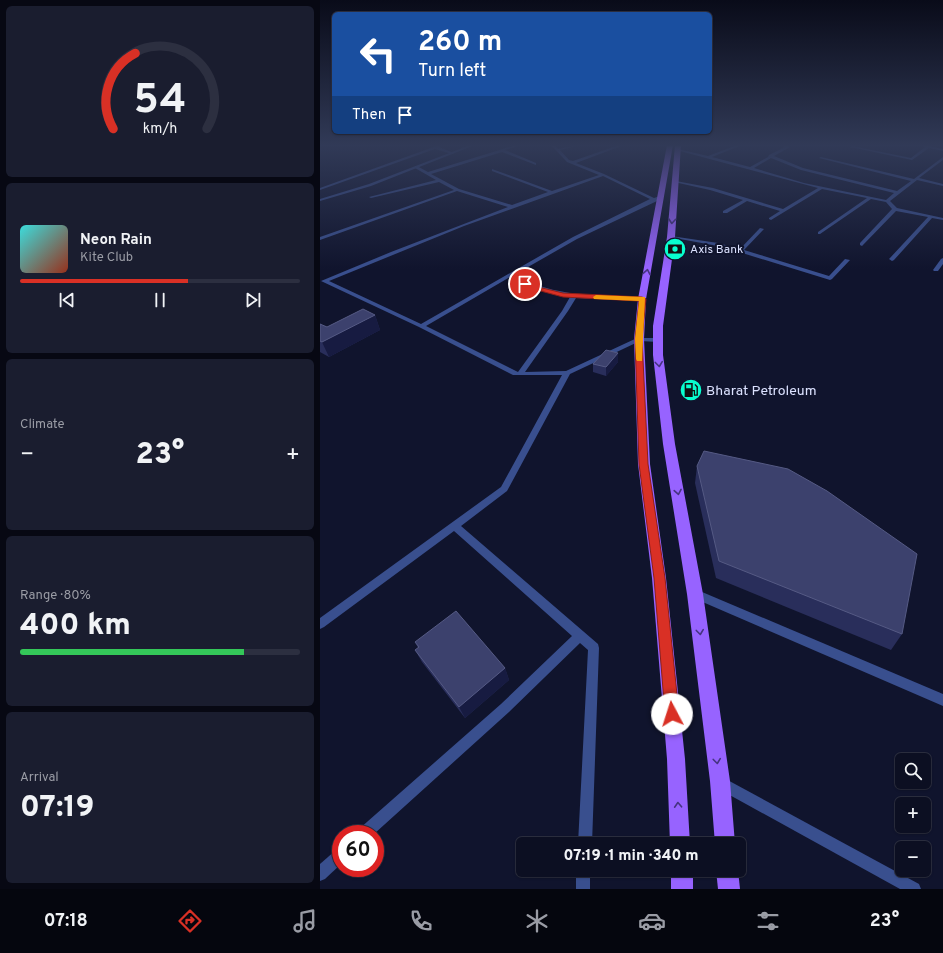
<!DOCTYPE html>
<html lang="en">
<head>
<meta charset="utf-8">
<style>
  :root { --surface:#0c0f22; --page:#1a1d2f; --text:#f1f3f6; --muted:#9a9ca5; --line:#2c2f40; --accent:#d93025 }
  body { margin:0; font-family:Overpass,sans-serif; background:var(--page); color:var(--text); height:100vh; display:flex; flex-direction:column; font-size:15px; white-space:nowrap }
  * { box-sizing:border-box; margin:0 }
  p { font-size:13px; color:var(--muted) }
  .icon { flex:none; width:22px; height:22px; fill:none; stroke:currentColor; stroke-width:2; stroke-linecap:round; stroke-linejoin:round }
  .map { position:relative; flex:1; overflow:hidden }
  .drawer { display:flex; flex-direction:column; gap:6px; padding:6px; background:#070813; width:320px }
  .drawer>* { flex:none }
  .banner { position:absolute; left:12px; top:12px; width:380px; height:122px; border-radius:6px; box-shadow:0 1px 3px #0004,0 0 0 1px var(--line); background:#1a4fa0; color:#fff; overflow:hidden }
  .fabs { position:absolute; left:575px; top:753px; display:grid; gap:8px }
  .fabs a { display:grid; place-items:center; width:36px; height:36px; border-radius:6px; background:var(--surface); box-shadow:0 1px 3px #0004,0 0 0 1px var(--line); font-size:20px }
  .speed { position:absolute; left:12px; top:825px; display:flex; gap:8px; font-size:20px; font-weight:700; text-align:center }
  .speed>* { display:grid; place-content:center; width:52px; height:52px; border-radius:50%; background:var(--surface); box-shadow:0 1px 3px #0004,0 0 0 1px var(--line); line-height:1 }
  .speed .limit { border:6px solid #d22; background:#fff; color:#111 }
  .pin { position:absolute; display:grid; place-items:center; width:34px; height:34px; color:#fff; margin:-17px; border:2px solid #fff; border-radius:50%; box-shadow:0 1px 4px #0007 }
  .me { position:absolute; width:44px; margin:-22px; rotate:355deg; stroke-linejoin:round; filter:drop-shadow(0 0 3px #0008) }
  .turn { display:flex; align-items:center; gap:14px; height:84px; padding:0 20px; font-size:18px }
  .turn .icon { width:52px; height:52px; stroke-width:2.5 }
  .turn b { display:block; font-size:28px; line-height:34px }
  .then { display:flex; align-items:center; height:38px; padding:0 20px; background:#0003; gap:8px; font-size:15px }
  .big { font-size:30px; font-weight:800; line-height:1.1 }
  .drawer .widget { flex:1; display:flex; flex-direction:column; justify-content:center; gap:6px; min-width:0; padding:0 14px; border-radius:6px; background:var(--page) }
  .drawer .dial { align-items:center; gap:0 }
  .dial svg { height:104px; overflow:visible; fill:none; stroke:var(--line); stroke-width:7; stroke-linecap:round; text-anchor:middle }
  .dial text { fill:var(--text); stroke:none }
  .song { display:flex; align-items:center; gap:12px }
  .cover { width:48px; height:48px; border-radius:6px; background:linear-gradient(135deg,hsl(180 70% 55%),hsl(10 70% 35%)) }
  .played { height:4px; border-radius:2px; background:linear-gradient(90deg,var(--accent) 60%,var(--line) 60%) }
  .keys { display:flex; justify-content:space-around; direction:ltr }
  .heat { display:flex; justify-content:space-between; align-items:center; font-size:22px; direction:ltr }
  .charge { height:6px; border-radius:3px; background:linear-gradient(90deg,#34c759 80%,var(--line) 0) }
  .trip { position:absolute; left:196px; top:837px; width:230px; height:40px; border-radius:6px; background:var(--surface); box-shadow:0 1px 3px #0004,0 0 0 1px var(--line); font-weight:800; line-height:40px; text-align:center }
  .menu { display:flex; height:64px; justify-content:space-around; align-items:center; background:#05060e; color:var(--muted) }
  .menu .icon { width:28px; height:28px }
  .menu .on { color:var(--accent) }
  .menu b { font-size:18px; color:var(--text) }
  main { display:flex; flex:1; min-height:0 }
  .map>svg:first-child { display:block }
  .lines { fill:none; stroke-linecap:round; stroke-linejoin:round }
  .minor { fill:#394f8e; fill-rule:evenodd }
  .tertiary { fill:#394f8e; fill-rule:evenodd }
  .primary { fill:#9763ff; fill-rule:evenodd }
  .wall { fill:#292e5b }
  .shaded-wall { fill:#171b41 }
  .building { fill:#3c416d; stroke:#555a84 }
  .oneway { stroke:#463481 }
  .route { fill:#d93025; stroke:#8d1f18 }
  .slow { fill:#f59e0b }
  .labels { text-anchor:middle; stroke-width:4; stroke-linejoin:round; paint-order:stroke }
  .far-poi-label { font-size:12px; fill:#dce2ff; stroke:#10142d; text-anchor:start }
  .poi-label { font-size:14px; fill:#dce2ff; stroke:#10142d; text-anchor:start }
</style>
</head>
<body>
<main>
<section class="drawer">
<div class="widget dial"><svg viewBox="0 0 100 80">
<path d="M14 69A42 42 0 1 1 86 69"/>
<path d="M14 69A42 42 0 0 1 31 11" stroke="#d93025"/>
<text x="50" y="56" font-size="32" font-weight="700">54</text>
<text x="50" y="72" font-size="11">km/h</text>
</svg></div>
<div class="widget">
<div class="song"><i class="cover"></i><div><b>Neon Rain</b><p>Kite Club</p></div></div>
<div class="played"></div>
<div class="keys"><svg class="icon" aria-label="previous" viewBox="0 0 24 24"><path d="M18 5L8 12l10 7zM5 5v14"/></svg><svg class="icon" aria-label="pause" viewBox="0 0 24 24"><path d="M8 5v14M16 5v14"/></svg><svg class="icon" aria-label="next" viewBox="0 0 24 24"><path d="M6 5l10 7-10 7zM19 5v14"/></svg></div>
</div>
<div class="widget"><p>Climate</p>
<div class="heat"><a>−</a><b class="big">23°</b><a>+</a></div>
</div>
<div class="widget"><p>Range · 80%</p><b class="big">400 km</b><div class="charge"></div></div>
<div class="widget"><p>Arrival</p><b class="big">07:19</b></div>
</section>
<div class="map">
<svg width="623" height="889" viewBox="0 0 623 889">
  <rect width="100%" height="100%" fill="#10142d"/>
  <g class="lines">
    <g class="minor">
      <path d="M119,145h5l-5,2 15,6 -2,1 -17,-5 -115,41v-2z"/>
      <path d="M196,145h5l-16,5 31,13v2l-34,-13 -71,22 28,15 53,16 36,-13 -56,-21v-2l60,22 47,-16 -32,-13 -16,-17h4l3,4 22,-4 -20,5 9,10 4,1 46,-16h5l-48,18 28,11 50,24 3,-1 2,1 -2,3 -80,38 -63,36c41,22 83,21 128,22l3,2 -3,2 -66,-3 -8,13 -43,61 41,-1 71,-33h21l3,2 -3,2 -18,-1 -70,33 -63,117 -46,35 137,118 1,4 -7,196h-14l10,-194 -8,-7 -71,69 -135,122h-17l2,-5 142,-125 71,-68 -118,-105 -130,96 -4,2v-11l181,-131 61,-112h-49l-94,-48 -98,-46 70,-29 117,-45 -51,-16 -137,49v-3l134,-47 -15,-8 -68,16 -2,-1 67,-17 -21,-12v-2h2l11,6zM283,176l47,23 -77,38 -152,87 -92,-43 135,-55zM190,277c19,11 39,17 60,20l-8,14 -44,61 -92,-46z"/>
      <path d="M417,145h5l-30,12 38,10 18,-10 1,-2 16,-8 -6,-2h6l5,2 -16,9 29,12 94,23 14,-10 -92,-23 2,-1 93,22 29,-22v3l-24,18 24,6v2l-26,-6 -27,21 7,7 46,10v2l-11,-2 -38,42 -2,1 -3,-2 1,-1 38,-41 -32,-6 -34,35 -2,-1v-2l32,-34 -6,-7 -15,-3 -51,35h-2v-2l49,-34 -45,-9 -51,31 -2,-1v-1l11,-7 -33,-10 -20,12h-4v-2l20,-11 -33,-10 -36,-8 2,-1 37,7 70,21 35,-21 -142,-38 2,-1 30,7zM451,158l30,12 93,23 -8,7 -82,-17 -50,-15z"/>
      <path d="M598,145h7l18,4v2l-14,-3 -17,12 -62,-13 2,-1 59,12 14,-11z"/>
      <path d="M440,228l4,1 -20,21 85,26 16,-17 5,1 -18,19 -2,1 -91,-28 -21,-6 -49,-9 2,-1 47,7 22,6z"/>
      <path d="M623,258v6l-5,7h-4l-1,-1 8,-11z"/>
      <path d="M375,589l248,105v12l-252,-109 -1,-3 1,-3z"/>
      <path d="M402,777l197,107 2,5h-21l-183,-101 -1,-5 1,-5z"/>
      <path d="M21,848v16l-16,15 -5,2v-17l16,-14z"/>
      <rect x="256" y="870" width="14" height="19"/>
    </g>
    <path class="tertiary" d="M150,145h5l-104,41 -51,15v-2l49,-15z"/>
    <g class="primary">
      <path d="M347,145h6l-27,154 -2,40 6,125 16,114 19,181 5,85h-20l-3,-85 -15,-181 -14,-114 -4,-125 4,-40z"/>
      <path d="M355,145h6l-6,92 -12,89v29l12,89 28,150 27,187 5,63h-20l-5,-63 -23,-187 -24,-150 -10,-89v-29l14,-89z"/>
      <rect x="351" y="870" width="22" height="19"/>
      <path d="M396,870h22l2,19h-22z"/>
    </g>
  </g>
  <g class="wall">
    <path d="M55,315l5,15 -51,27 -9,-5v-28l7,3z"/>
    <path d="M298,353v9l-12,14 -13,-4v-8z"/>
    <path d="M377,466l205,168 -11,16 -175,-72 -21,-95z"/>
    <path d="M95,642l90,26 4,12 -44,38 -43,-56 -7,-12 3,-2z"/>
  </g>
  <g class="shaded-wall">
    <path d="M55,315l5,15 -51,27 -7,-15z"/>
    <path d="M298,353v9l-12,14v-9z"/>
    <path d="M185,668l4,12 -44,38 -6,-11z"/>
  </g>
  <g class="building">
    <path d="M43,309l12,6 -53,27 -2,-1v-17l7,3z"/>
    <path d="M286,350l12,3 -12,14 -13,-3z"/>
    <path d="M384,451l84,18 39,22 90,63 -15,80 -183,-73 -22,-95z"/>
    <path d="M136,611l49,57 -46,39 -44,-57 4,-3 -4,-5z"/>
  </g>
  <defs><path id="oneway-chevron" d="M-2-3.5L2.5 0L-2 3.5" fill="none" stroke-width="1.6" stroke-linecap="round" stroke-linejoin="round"/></defs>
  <g class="oneway">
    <use href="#oneway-chevron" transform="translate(352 221) rotate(95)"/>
    <use href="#oneway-chevron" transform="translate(327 272) rotate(-79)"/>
    <use href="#oneway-chevron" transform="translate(339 364) rotate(83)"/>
    <use href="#oneway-chevron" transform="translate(358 492) rotate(80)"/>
    <use href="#oneway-chevron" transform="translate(380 632) rotate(83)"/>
    <use href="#oneway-chevron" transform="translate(397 761) rotate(83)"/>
    <use href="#oneway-chevron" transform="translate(358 805) rotate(-93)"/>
  </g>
  <linearGradient id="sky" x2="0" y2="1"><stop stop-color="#090b19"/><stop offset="0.54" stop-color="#313a57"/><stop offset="1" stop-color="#313a57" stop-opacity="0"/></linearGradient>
  <rect width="623" height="269" fill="url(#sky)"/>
  <path class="route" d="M202,283l41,10 79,4 4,2 -4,40 6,125 17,114 14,136 -2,4 -5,2 -5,-2 -2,-4 -11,-136 -15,-114 -4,-125 4,-38 -76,-4 -41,-11z"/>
  <path class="slow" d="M276,295l49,2 -3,64h-5l-1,-2 -1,-20 4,-38 -45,-2 -1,-2z"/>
  <defs>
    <g id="bank-disc" transform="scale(1.15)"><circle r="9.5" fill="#08ffcf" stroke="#10142d"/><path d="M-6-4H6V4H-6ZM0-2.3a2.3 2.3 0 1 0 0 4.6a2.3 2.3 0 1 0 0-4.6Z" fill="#111"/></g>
    <g id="fuel-disc" transform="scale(1.15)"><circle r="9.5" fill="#08ffcf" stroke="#10142d"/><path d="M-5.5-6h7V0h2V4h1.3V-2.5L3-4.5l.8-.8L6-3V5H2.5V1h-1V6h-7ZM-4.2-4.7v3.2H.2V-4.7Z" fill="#111"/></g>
  </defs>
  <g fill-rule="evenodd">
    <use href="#bank-disc" x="355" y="249"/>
    <use href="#fuel-disc" x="371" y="390"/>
  </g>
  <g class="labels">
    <g class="far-poi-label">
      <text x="370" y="253">Axis Bank</text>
    </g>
    <g class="poi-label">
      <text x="386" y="395">Bharat Petroleum</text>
    </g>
  </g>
</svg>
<div class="fabs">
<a><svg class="icon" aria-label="search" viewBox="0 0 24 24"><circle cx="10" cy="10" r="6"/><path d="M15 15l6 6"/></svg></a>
<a>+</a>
<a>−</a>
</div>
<div class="speed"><div class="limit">60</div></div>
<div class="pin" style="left:205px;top:284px;background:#d93025"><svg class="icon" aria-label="arrive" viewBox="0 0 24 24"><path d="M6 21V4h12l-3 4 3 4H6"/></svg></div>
<svg class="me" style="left:352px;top:714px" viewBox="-20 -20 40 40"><circle r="19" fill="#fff"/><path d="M0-13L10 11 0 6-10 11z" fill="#d93025"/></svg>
<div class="trip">07:19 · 1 min · 340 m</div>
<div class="banner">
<div class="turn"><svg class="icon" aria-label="left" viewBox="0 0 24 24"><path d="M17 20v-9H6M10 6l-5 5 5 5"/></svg><div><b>260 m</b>Turn left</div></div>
<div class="then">Then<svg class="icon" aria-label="arrive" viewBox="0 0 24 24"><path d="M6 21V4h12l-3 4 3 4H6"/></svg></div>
</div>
</div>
</main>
<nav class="menu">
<b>07:18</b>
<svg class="icon on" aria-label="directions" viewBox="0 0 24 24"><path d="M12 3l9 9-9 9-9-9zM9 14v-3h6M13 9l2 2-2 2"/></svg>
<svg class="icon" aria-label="music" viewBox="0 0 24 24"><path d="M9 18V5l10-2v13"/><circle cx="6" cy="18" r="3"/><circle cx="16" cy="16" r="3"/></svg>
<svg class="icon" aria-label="phone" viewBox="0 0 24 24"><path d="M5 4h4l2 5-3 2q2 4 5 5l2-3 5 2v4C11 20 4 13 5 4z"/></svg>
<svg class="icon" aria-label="climate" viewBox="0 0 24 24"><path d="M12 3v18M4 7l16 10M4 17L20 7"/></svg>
<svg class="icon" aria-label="car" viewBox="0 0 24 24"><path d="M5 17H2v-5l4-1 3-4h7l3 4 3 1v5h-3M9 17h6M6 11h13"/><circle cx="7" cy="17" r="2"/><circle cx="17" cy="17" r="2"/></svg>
<svg class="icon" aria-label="filters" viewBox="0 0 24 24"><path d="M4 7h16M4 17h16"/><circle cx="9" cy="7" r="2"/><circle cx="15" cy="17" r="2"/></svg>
<b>23°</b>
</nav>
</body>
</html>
